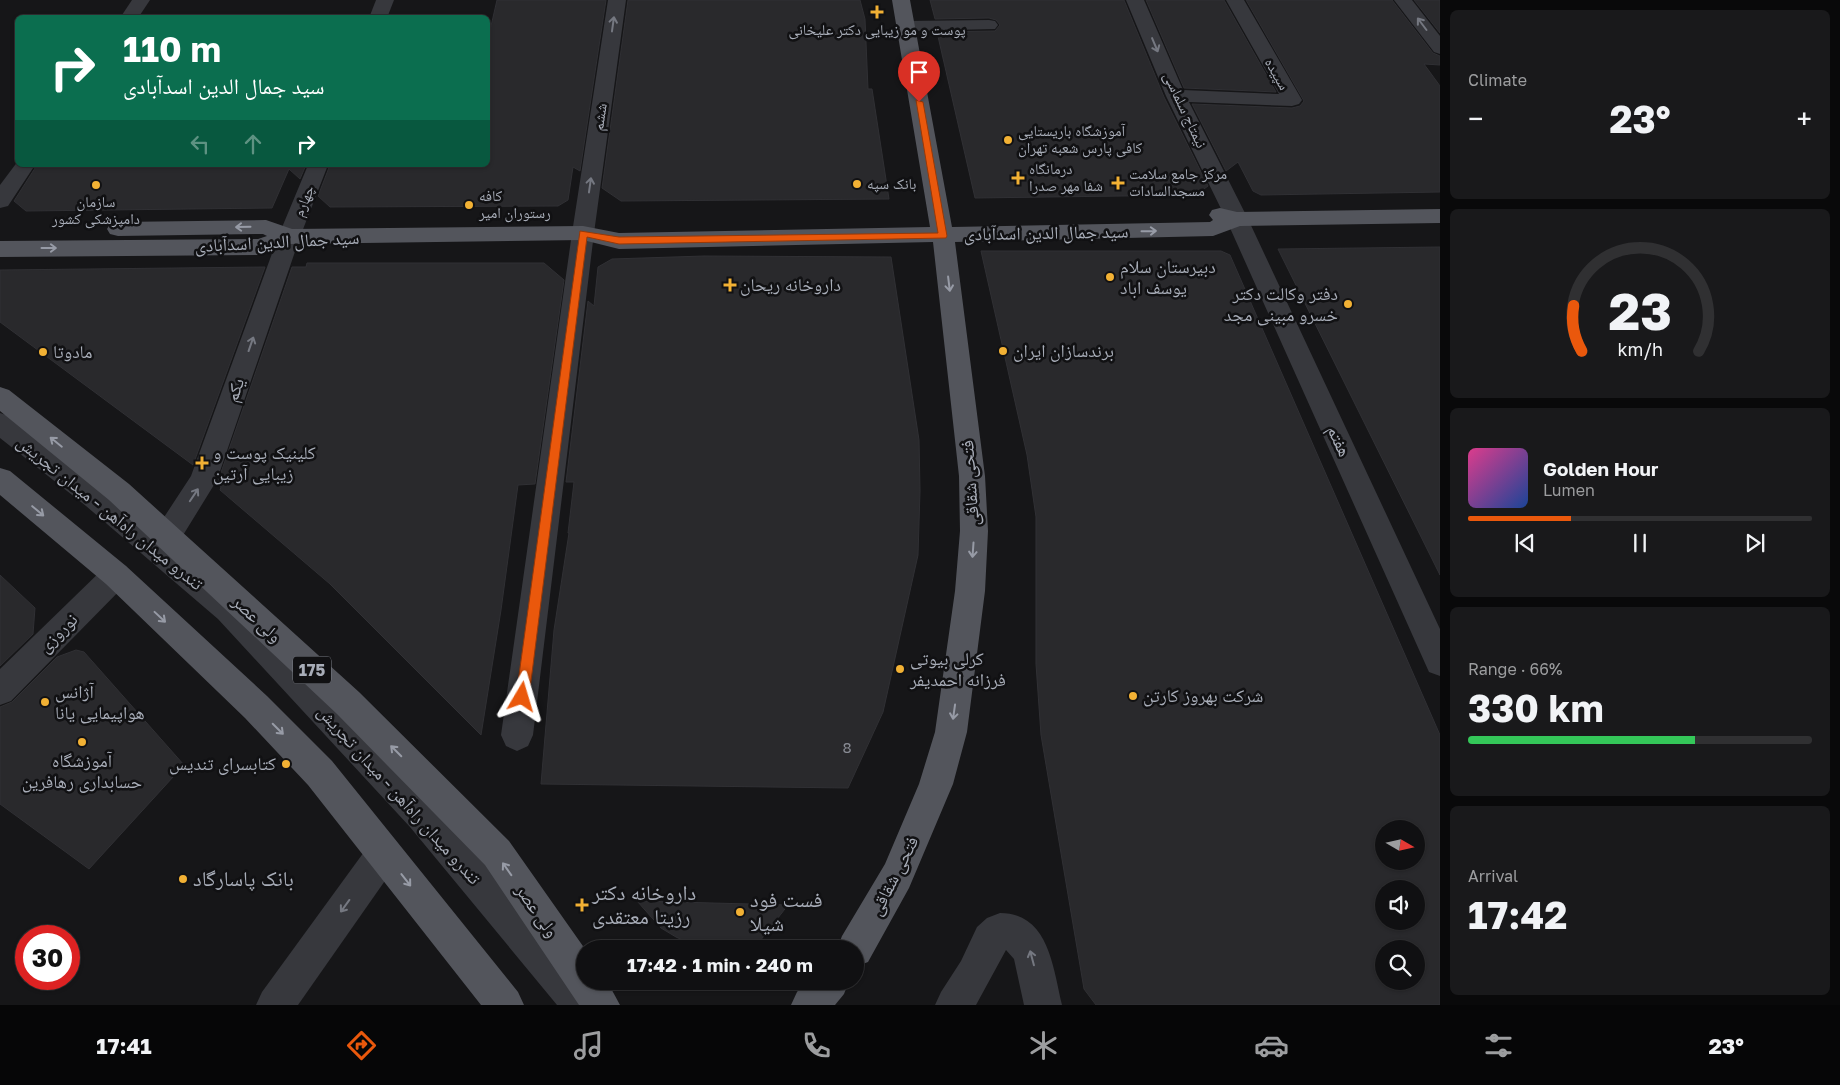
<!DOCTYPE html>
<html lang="en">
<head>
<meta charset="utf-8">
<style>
  :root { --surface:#101012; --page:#19191b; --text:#f1f3f6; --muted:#9c9d9f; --line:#303032; --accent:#ea580c }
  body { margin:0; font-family:"Golos Text","Noto Naskh Arabic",sans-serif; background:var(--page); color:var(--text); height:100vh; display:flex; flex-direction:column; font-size:19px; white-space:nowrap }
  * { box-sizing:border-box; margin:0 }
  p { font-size:16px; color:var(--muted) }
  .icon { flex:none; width:28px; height:28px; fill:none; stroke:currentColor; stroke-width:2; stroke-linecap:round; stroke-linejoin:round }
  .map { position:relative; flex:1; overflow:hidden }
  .panel { display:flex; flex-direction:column; gap:10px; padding:10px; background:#09090a; width:400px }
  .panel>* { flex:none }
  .guide { position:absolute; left:15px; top:15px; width:475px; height:152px; border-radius:8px; box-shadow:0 1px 4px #0004,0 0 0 1px var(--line); background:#0b6e4f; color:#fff; overflow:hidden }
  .needle { width:32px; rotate:99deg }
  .tools { position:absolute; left:1375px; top:820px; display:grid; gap:10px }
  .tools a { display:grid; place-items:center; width:50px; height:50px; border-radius:50%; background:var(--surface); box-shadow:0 1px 4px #0004,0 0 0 1px var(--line); font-size:25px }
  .speed { position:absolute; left:15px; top:925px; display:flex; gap:10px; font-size:25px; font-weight:700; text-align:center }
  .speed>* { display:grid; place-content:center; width:65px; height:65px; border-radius:50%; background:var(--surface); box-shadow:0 1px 4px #0004,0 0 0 1px var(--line); line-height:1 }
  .speed .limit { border:8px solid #d22; background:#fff; color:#111 }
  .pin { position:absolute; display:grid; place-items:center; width:42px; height:42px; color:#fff; margin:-51px -21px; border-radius:50% 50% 50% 0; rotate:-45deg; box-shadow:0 0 5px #0007 }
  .pin .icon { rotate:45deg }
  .me { position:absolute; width:55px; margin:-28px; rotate:7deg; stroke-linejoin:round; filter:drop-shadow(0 0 4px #0008) }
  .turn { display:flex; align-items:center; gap:18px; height:105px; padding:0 25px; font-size:22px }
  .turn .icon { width:65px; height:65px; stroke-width:2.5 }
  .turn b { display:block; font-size:35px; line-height:42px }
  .lanes { display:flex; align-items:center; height:48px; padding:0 25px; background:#0003; justify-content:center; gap:25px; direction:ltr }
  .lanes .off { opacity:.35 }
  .big { font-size:38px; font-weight:700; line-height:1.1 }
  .panel .tile { flex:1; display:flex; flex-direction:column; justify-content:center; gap:8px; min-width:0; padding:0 18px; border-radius:8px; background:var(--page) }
  .panel .dial { align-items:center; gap:0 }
  .dial svg { height:130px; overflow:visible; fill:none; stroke:var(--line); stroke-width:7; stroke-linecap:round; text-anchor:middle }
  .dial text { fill:var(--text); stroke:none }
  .song { display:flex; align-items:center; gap:15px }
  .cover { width:60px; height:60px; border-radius:8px; background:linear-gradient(135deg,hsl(330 70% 55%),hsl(220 70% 35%)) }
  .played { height:5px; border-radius:2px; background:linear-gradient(90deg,var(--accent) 30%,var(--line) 30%) }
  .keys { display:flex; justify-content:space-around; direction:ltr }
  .heat { display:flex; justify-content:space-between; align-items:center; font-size:28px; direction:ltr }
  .charge { height:8px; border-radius:4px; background:linear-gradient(90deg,#34c759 66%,var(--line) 0) }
  .trip { position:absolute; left:576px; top:940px; width:288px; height:50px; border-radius:25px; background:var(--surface); box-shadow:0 1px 4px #0004,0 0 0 1px var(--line); font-weight:700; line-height:50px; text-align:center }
  .tab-bar { display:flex; height:80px; justify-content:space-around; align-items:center; background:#060607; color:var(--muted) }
  .tab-bar .icon { width:35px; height:35px }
  .tab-bar .current { color:var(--accent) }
  .tab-bar b { font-size:22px; color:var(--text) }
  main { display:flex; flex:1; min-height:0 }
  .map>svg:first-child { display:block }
  .building { fill:#29292c; stroke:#303034; fill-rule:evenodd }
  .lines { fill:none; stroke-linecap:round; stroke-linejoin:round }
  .minor { fill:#37383d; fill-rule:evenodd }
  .major { fill:#53555c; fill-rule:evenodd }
  .oneway { stroke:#757881 }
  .oneway2 { stroke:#979ba6 }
  .route { fill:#ea580c; stroke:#983908 }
  .poi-dot { fill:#f2b134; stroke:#111113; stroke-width:2 }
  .labels { text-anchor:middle; stroke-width:5; stroke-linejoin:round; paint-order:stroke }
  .far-poi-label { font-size:15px; fill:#a8adb8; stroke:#111113; text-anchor:start }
  .far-street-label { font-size:15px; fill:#a8adb8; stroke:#111113 }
  .number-label { font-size:15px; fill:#888b94 }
  .shield { fill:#111113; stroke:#7b7e86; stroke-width:1 }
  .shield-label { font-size:16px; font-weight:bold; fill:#a8adb8 }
  .street-label { font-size:18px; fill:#a8adb8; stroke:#111113 }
  .poi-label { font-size:18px; fill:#a8adb8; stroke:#111113; text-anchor:start }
  .near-poi-label { font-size:21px; fill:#a8adb8; stroke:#111113; text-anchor:start }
</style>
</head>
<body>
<main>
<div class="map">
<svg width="1440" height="1005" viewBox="0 0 1440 1005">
  <rect width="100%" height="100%" fill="#161618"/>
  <g class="building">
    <path d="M497,0h109l-26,171 -7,-4 -5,33 -10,6 -228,1 -12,-11 12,-31h158v-126z"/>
    <path d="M628,0h232l5,19 3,70h4l17,110 -268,2 -19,-13z"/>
    <path d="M930,0h194l40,97 44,89 -12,9 -221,3 -38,-166 58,-1 5,-6 -4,-5 -7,-2 -54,1z"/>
    <path d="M1146,0h78l52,92 -92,-4z"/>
    <path d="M1246,0h146l41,53 7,3v9l-16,-1 16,22v106l-179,3 -8,-4 -15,-29 -12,9 -34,-67 100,4 8,-2 4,-5z"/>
    <path d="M1414,0h26v33z"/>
    <path d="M37,165h269l-6,14 -11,-10 -17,39 -246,3 -12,-10z"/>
    <path d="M1440,247v328l-162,-326z"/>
    <path d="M981,251h240l9,4 210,480v270h-344l-12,-16 -43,-254 -5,-71v-147l-9,-62zM1384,829h32v32h-32zM1384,889h32v32h-32zM1384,949h32v32h-32z"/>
    <path d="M704,256l187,1 28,183 1,51 -2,64 -35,157 -35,76 -307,-4 13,-154 15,-97h-1l6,-51h-8l22,-181 6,5 4,-39 14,-8z"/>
    <path d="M307,263h237l20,17 -29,204 -17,1 -17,125 -20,125 -151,-151 -110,-94 1,-3 -4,-3 75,-217h14z"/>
    <path d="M265,267l-72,198 -193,-143v-52z"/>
    <path d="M0,575l35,33 -2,26 -33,32z"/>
    <path d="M76,650l8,2 100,113 -95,104 -89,-65v-97l12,-5 45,-45z"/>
    <path d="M637,901l151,4 -28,36 -19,6 -15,2 -35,-5 -15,-7 -15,-9z"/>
  </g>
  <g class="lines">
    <g class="minor">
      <path d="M132,0h18l-12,18h-18z"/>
      <path d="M376,0h18l-7,18h-18z"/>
      <path d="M608,0h18l-32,233 -61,502 -5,11 -11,5 -11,-5 -5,-11 71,-502z"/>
      <path d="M1126,0h18l39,90 96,4 -53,-94h18l58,100 -3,4 -7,2 -103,-4 59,117 192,410v47l-11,-4 -203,-453 -60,-123z"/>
      <path d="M1394,0h18l28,36v18l-6,-2z"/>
      <path d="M989,20l6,1 3,4 -3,4 -89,2 -6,-1 -3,-4 3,-4 6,-1z"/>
      <path d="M18,161v4h17l-27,41 -8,2v-23z"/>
      <path d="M308,165h20l-28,72 -83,243 -40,65 -4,1 65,55 196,202 160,189 6,13h-43l-147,-178 -192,-208 -132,-113 -86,-68v-25l9,3 97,74 49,41 36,-55 87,-239z"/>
      <path d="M116,562l10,4 4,9 -4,9 -115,117 -11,4v-36l106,-103z"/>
      <path d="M384,836l12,5 5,12 -5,12 -98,140h-42l6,-13 110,-151z"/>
      <path d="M1000,913c49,0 53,55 62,92h-38l-10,-46 -8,-9 -30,55h-41l6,-13 20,-31 16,-34 10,-9z"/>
    </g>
    <g class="major">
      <path d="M892,0h18l42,227 258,-5 3,-2 -4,-5 3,-5 8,-2 17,4 203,-3v14l-200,3 -27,10 -258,6 30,234 3,55 -3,60 -18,141 -14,52 -44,104 -41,74 -13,5v-18h-18l5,-13 43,-72 34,-80 16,-52 20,-141 5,-60 -1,-55 -26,-234 -314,7 -36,-9 -293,4 -31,11 -259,2v-16l258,-2 9,-3 -4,-2 -145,2 -8,-2 -3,-5 3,-5 8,-2 148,-2 26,9 291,-3 36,7 311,-6z"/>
      <path d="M0,387l9,3 120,94 230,208 150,149 76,108v32h22l13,24h-41l-94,-140 -148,-151 -228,-214 -109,-89z"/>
      <path d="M0,468l10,3 116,95 141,130 65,65 186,231 6,13h-43l-173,-220 -63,-67 -139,-134 -106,-89z"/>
      <path d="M806,981h43l-5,13 -9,11h-44l6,-13z"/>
    </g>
  </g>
  <defs><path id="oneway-shaft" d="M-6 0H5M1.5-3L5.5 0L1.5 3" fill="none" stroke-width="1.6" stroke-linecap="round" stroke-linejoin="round" transform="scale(1.25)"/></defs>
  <g class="oneway">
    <use href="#oneway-shaft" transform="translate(613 24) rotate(-82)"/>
    <use href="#oneway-shaft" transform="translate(1422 24) rotate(-127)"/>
    <use href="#oneway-shaft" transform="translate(1155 45) rotate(67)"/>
    <use href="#oneway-shaft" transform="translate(590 185) rotate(-82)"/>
    <use href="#oneway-shaft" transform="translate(251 344) rotate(-71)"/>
    <use href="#oneway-shaft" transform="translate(194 495) rotate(-56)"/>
    <use href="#oneway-shaft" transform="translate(345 906) rotate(126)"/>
    <use href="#oneway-shaft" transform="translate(1032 958) rotate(-105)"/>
  </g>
  <g class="oneway2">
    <use href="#oneway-shaft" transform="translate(243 227) rotate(179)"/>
    <use href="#oneway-shaft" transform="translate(1149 231) rotate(-1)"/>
    <use href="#oneway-shaft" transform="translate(49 248)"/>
    <use href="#oneway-shaft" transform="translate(949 284) rotate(83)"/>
    <use href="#oneway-shaft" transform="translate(56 442) rotate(-141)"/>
    <use href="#oneway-shaft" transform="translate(38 511) rotate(40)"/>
    <use href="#oneway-shaft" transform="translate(973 550) rotate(94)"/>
    <use href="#oneway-shaft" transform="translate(160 617) rotate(43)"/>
    <use href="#oneway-shaft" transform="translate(954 712) rotate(98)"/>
    <use href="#oneway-shaft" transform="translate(278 729) rotate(45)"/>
    <use href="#oneway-shaft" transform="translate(396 751) rotate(-135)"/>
    <use href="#oneway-shaft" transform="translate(507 869) rotate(-125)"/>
    <use href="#oneway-shaft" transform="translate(406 880) rotate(52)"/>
  </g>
  <path class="route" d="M916,100l7,2 24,134 -1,2 -327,6 -32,-7 -58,460 -2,4 -5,2 -4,-2 -2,-4 64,-466 39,6 319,-4z"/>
  <g class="poi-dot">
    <path d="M874.5 4.5h5v5h5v5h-5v5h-5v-5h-5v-5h5z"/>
    <circle cx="1008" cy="140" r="5"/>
    <path d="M1015.5 170.5h5v5h5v5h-5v5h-5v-5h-5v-5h5z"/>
    <path d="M1115.5 175.5h5v5h5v5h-5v5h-5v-5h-5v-5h5z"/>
    <circle cx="857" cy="184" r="5"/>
    <circle cx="96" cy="185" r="5"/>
    <circle cx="469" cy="205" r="5"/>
    <circle cx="1110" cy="277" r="5"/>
    <path d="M727.5 277.5h5v5h5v5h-5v5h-5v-5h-5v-5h5z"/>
    <circle cx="1348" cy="304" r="5"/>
    <circle cx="1003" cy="351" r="5"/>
    <circle cx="43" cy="352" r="5"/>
    <path d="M199.5 455.5h5v5h5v5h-5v5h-5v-5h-5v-5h5z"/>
    <circle cx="900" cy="669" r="5"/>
    <circle cx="1133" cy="696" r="5"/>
    <circle cx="45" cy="702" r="5"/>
    <circle cx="82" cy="742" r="5"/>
    <circle cx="286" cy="764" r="5"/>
    <circle cx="183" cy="879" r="5"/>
    <path d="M579.5 897.5h5v5h5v5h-5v5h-5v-5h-5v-5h5z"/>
    <circle cx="740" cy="912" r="5"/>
  </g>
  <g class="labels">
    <g class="far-poi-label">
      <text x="877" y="35" text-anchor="middle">پوست و مو زیبایی دکتر علیخانی</text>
      <text x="1018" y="136">آموزشگاه باریستایی<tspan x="1018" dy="17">کافی پارس شعبه تهران</tspan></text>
      <text x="1029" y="174">درمانگاه<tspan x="1029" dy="17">شفا مهر صدرا</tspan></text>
      <text x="1129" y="179">مرکز جامع سلامت<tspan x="1129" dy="17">مسجدالسادات</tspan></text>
      <text x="867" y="189">بانک سپه</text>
      <text x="479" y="201">کافه<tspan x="479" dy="17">رستوران امیر</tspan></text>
      <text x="96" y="207" text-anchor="middle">سازمان<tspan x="96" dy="17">دامپزشکی کشور</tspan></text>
    </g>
    <g class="far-street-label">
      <text transform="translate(1277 74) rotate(60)" y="5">سپیده</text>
      <text transform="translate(1185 110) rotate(65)" y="5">نیمتاج سلماسی</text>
      <text transform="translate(600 117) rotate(-82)" y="5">ششم</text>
      <text transform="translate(304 201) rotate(-68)" y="5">چهارم</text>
    </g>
    <g class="number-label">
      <text x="847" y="753">8</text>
    </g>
    <rect class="shield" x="293" y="656.5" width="38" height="27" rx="4"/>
    <g class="shield-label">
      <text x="312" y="676">175</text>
    </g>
    <g class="street-label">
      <text transform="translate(1046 233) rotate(-1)" y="6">سید جمال الدین اسدآبادی</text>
      <text transform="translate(277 242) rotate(-3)" y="6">سید جمال الدین اسدآبادی</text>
      <text transform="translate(235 390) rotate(-71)" y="6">یکم</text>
      <text transform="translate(1339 441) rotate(65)" y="6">هفتم</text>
      <text transform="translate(970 483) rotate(-94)" y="6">فتحی شقاقی</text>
      <text transform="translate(110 513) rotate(39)" y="6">تندرو میدان راه‌آهن - میدان تجریش</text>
      <text transform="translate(257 619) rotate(43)" y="6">ولی عصر</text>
      <text transform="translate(58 633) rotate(-45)" y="6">نوروزی</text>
      <text transform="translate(399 795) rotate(48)" y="6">تندرو میدان راه‌آهن - میدان تجریش</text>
      <text transform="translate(894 876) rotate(-63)" y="6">فتحی شقاقی</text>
      <text transform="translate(537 911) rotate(55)" y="6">ولی عصر</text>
    </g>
    <g class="poi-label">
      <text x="1120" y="273">دبیرستان سلام<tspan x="1120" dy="21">یوسف اباد</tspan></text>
      <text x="740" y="291">داروخانه ریحان</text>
      <text x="1338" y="300" text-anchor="end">دفتر وکالت دکتر<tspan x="1338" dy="21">خسرو مبینی مجد</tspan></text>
      <text x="1013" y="357">برندسازان ایران</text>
      <text x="53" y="358">مادوتا</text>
      <text x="213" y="459">کلینیک پوست و<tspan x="213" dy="21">زیبایی آرتین</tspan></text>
      <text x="910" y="665">کرلی بیوتی<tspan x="910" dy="21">فرزانه احمدیفر</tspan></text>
      <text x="55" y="698">آژانس<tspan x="55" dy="21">هواپیمایی یانا</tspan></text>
      <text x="1143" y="702">شرکت بهروز کارتن</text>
      <text x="82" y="767" text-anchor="middle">آموزشگاه<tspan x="82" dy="21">حسابداری رهافرین</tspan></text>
      <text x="276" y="770" text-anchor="end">کتابسرای تندیس</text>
    </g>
    <g class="near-poi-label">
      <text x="193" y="886">بانک پاسارگاد</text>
      <text x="592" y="900">داروخانه دکتر<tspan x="592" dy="24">رزیتا معتقدی</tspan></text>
      <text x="750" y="907">فست فود<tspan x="750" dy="24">شیلا</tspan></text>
    </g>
  </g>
</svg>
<div class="tools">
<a><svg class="needle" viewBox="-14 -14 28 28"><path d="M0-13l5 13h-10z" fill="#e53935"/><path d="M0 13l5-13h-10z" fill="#9c9d9f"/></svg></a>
<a><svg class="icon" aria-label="sound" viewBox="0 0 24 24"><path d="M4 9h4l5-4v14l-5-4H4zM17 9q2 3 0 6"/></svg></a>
<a><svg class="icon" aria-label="search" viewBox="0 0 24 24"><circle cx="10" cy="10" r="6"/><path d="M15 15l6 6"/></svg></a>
</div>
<div class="speed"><div class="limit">30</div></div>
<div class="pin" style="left:919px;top:102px;background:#d93025"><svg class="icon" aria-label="arrive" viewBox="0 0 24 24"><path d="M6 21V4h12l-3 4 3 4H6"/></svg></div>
<svg class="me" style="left:522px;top:697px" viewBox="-20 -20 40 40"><path d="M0-17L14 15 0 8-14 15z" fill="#ea580c" stroke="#fff" stroke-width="4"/></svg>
<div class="trip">17:42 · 1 min · 240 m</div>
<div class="guide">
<div class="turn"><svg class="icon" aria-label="right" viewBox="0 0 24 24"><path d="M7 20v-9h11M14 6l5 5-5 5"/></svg><div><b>110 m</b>سید جمال الدین اسدآبادی</div></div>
<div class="lanes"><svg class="icon off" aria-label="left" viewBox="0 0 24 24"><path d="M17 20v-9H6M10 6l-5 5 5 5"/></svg><svg class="icon off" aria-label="ahead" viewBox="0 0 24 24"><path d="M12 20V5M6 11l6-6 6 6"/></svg><svg class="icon" aria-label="right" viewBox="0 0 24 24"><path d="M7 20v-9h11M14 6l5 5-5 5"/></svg></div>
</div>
</div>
<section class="panel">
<div class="tile"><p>Climate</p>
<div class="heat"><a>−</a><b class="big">23°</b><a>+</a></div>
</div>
<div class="tile dial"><svg viewBox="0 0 100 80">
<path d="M14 69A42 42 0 1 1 86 69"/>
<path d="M14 69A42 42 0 0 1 9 41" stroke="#ea580c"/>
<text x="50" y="56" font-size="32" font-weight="700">23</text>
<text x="50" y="72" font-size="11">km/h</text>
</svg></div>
<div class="tile">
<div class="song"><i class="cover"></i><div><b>Golden Hour</b><p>Lumen</p></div></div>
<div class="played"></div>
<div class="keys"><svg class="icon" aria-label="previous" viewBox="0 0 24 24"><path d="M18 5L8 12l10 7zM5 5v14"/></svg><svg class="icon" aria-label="pause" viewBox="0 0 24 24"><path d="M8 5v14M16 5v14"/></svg><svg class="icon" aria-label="next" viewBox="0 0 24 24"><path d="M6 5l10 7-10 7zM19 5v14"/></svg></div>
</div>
<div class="tile"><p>Range · 66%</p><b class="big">330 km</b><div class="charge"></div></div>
<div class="tile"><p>Arrival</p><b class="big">17:42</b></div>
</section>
</main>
<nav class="tab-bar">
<b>17:41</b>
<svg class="icon current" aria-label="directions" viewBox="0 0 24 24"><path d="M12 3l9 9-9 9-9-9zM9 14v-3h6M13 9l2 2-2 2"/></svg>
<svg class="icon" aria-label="music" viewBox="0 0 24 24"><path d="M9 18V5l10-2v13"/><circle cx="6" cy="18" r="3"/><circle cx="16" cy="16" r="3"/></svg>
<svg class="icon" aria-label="phone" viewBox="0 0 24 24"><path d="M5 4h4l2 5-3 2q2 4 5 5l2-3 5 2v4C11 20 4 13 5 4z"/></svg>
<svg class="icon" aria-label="climate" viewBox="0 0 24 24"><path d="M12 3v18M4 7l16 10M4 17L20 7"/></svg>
<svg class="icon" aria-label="car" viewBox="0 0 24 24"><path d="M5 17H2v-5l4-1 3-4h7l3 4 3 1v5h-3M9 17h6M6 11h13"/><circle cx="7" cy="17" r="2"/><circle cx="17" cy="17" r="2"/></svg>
<svg class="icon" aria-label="filters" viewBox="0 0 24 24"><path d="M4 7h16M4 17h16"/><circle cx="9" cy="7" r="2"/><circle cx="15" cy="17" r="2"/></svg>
<b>23°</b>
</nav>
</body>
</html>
